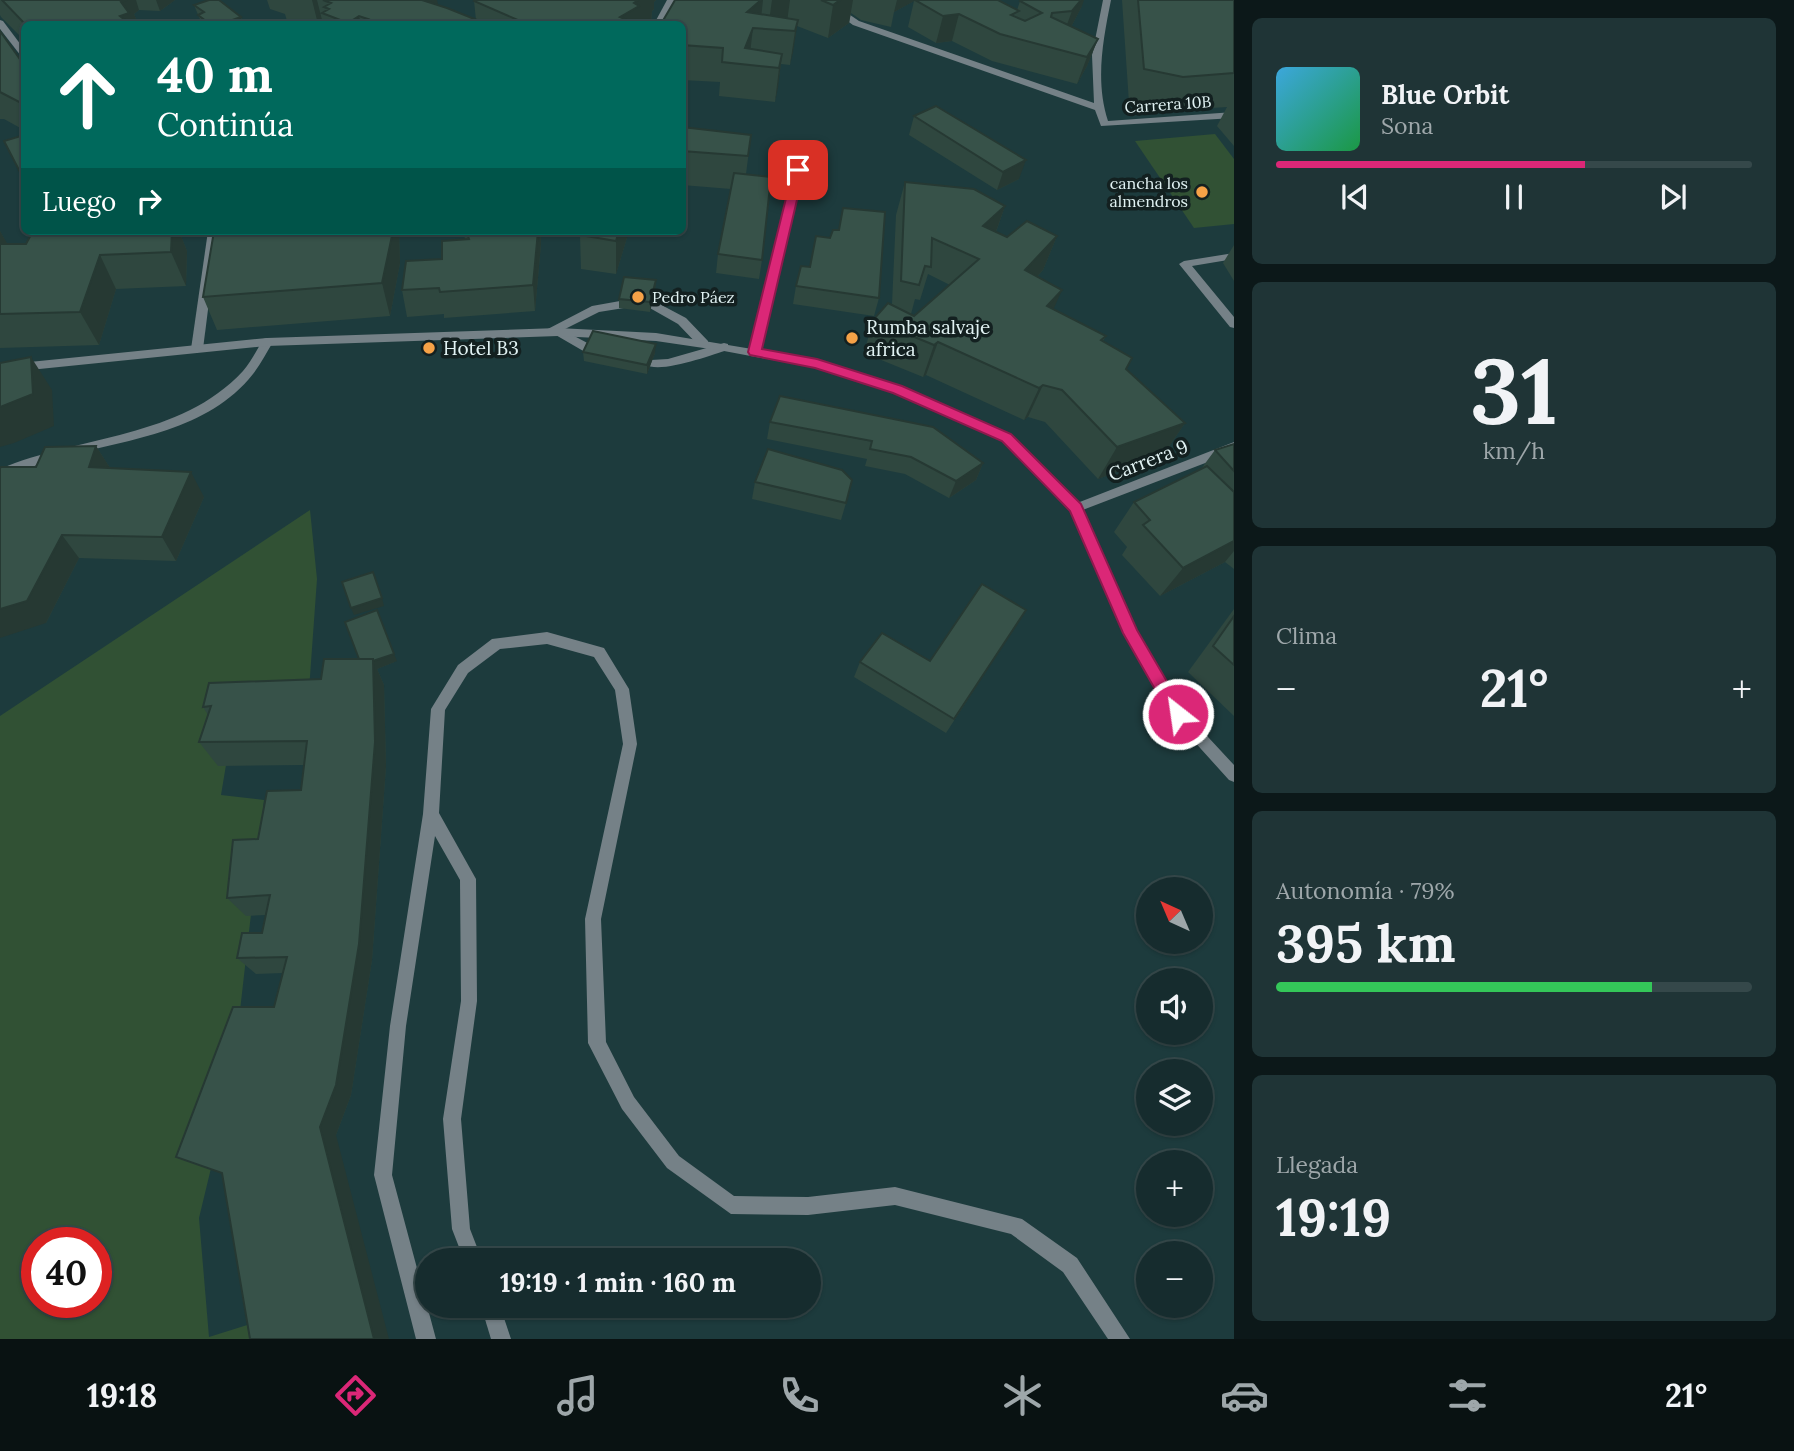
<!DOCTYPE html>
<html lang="es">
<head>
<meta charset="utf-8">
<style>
  :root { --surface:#162c2e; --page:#1f3436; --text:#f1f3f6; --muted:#9ea7aa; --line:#35484a; --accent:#db2777 }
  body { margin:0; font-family:Lora,serif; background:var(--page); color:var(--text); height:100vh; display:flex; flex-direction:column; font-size:26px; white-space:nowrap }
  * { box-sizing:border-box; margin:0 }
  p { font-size:23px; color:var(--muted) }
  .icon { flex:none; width:38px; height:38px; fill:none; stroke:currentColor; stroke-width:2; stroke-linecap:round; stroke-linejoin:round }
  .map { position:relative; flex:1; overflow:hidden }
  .drawer { display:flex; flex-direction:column; gap:18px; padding:18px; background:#0c1819; width:560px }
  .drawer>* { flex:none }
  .guide { position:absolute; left:21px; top:21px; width:665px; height:214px; border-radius:10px; box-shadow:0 2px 5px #0004,0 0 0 2px var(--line); background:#00695c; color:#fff; overflow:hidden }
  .needle { width:46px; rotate:316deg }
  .buttons { position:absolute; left:1136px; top:877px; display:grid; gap:14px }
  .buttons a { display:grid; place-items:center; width:77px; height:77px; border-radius:50%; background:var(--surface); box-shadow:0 2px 5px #0004,0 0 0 2px var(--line); font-size:35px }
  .speed { position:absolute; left:21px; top:1227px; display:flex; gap:14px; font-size:35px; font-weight:700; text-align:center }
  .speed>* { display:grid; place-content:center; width:91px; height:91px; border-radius:50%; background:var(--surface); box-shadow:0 2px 5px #0004,0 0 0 2px var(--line); line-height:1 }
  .speed .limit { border:10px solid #d22; background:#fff; color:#111 }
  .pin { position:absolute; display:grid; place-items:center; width:60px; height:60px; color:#fff; margin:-30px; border-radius:14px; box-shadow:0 4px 10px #0006 }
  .me { position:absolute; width:77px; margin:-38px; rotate:330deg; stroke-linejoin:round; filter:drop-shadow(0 0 5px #0008) }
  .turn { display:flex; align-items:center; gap:24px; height:147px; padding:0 21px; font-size:32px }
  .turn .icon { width:91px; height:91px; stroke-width:2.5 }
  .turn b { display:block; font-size:49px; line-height:60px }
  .then { display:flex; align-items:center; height:66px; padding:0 21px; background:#0003; gap:14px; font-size:26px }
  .big { font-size:52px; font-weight:700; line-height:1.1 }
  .drawer .widget { flex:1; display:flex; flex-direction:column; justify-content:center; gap:10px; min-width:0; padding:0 24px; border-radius:10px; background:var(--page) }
  .drawer .dial { align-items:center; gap:0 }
  .dial b { font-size:91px; line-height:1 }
  .song { display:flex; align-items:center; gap:21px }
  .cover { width:84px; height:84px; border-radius:10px; background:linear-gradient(135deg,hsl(200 70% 55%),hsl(140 70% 35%)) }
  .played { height:7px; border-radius:4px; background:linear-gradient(90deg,var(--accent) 65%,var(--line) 65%) }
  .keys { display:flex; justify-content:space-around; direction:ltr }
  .heat { display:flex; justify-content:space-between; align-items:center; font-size:38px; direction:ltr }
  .charge { height:10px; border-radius:5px; background:linear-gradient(90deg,#34c759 79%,var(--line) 0) }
  .trip { position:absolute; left:415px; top:1248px; width:406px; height:70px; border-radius:35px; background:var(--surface); box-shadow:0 2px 5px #0004,0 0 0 2px var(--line); font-weight:700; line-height:70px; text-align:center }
  .dock { display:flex; height:112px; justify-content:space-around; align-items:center; background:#091212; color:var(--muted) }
  .dock .icon { width:49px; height:49px }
  .dock .active { color:var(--accent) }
  .dock b { font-size:32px; color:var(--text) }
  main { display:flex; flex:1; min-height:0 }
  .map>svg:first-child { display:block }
  .green { fill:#315134; fill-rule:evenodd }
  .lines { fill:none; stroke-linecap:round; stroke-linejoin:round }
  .service { fill:#758187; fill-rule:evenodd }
  .minor { fill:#758187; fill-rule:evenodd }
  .tertiary { fill:#758187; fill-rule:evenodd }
  .wall { fill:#2f473f; fill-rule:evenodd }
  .shaded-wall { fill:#263933 }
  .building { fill:#375249; stroke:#263933; stroke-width:2 }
  .route { fill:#db2777; stroke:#8e194d; stroke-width:2 }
  .poi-dot { fill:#f6a247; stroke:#132020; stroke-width:2.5 }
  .labels { text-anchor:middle; stroke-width:7; stroke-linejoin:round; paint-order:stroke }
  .far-street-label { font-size:16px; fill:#e1f2f3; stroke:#132020 }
  .far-poi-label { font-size:16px; fill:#e1f2f3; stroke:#132020; text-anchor:end }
  .poi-label { font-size:19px; fill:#e1f2f3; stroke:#132020; text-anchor:start }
  .street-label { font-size:19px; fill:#e1f2f3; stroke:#132020 }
</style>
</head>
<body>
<main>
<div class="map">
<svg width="1234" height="1339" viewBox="0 0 1234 1339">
  <rect width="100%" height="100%" fill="#1d3b3d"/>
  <g class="green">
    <path d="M1215,134l19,25v65l-40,4 -59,-87z"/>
    <path d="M310,510l7,69 -9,125 -74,13 -13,78 43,5 -32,281 -33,137 10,119 48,-15 2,17h-259v-623zM37,1242h59v60h-59z"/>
  </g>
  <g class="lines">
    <g class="service">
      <path d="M795,168l8,2 -42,182 -6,4 -6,-4z"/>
      <path d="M652,300l34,18 22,23v6h-8l-22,-23 -30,-17 -1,-3z"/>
      <path d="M620,301l4,1v6l-25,4 -36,18 30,16v6h-8l-31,-18 -6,2 -6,-4 50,-26z"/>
      <path d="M267,338l6,4c-7,11 -12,22 -20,32 -45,57 -122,65 -187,82 -23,6 -44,15 -66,23v-10c80,-34 180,-30 243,-98 8,-9 14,-21 20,-32z"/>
      <path d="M724,343l4,1v6c-17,5 -70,25 -83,14l6,-4 17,-1z"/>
    </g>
    <g class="minor">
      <path d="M667,0h8l-13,24h-8z"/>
      <path d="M818,0h10l31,21 235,82 -2,-48 11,-55h8c-8,40 -16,81 -3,121l126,-9v6l-133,8 -6,-16 -242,-85z"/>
      <path d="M0,20l3,1 21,28v8l-3,-1 -21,-27z"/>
      <path d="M208,231h10l-15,118 -6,4 -6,-4z"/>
      <path d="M1234,253v6l-42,7 42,51v11l-4,-1 -51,-63 5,-3z"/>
      <path d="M1234,442v10l-154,59 -4,2 -6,-5 2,-3z"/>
      <path d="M547,632l57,16 25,41 8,55 -36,175 5,123 28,55 45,59 55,40 74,1 87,-10 127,32 55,39 53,81h-22l-45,-67 -52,-38 -116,-29 -87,10 -77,-1 -64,-46 -45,-59 -34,-66 -3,-124 38,-175 -8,-54 -21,-33 -47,-13 -47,5 -32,24 -23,37 -6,103 37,66 1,122 -16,118 9,110 12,31h-18l-12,-31 -9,-110 18,-118 -1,-121 -25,-44 -29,190 -14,149 44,164h-20l-42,-164 16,-149 33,-212 8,-105 27,-44 34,-26z"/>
      <path d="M481,1306h19l11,33h-20z"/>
    </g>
    <path class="tertiary" d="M558,328l98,5 161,27 85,27 108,47 70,71 56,125 47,80 51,55v17l-5,-2 -56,-62 -50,-85 -52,-122 -69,-71 -108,-47 -78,-25 -92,-17 -68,-10 -98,-5 -291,10 -267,27v-8l267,-27z"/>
  </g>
  <g class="wall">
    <path d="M0,0h175l-15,11 -21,-1 -5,4 4,10h-114v16l-23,-23 -1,-2z"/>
    <path d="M267,0h170v5l39,15 -2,-19 1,-1h181l-2,2v7l-2,2 -1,11 -2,2h-352l-10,-3 -2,-7 -15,-5z"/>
    <path d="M675,0h323l19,10 3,-9 62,5 -11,21 27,12 -11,27 -10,18 -85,-23 -40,-20 -16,2 -28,-16 6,-26 -20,11 -3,15 -30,-7 -10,-7 -2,10 -21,15 -31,-12 -7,39 -9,-1 -6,38 -56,-6 1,-14 -38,-2v-56z"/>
    <path d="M1122,0h112v146l-17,-20 10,-19 -60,4 -38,-8z"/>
    <path d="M194,5l47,12 2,7h-41z"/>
    <path d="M0,31l24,34v65l-20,-11h-4z"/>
    <path d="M914,116l105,63 -22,11 -88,-55z"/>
    <path d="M682,127l69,8 -5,39 16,86 -3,19 -43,-6 2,-19 13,-65 -49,-4z"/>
    <path d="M905,182l100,24 -9,26 11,5 50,-1 -14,34 -6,7 17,32 52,27 -3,5 23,28 59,54 -21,31 -66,25 -53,-57 -17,-5 -4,3 -98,-45 -3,2 -59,-24 9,-33 19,-16 4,-89zM928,274l22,11 -36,31 -3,-2 4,-15 5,1z"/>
    <path d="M0,231l7,13h19l7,-13h158v4l-10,1 6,15 -1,35 -70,3 -17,56 -99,3z"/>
    <path d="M211,231h188l1,32 -10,53 -173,14 -14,-33 10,-60z"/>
    <path d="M463,231h77l1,13 -6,67 -91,7v-4l-37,3 -5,-27 40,-31 23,-20z"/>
    <path d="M629,231l-13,43 -35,-5 -1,-34z"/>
    <path d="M1234,245v36l-11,-18z"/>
    <path d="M656,280l-1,10 -5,22 -31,-4v-9z"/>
    <path d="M796,286l83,12 -5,18 -81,-12z"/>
    <path d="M583,352l72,1 -8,21 -63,-13z"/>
    <path d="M770,422l213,41 -7,17 -27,18 -44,-24 -40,-8 2,-7 -100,-20z"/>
    <path d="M1234,444v125l-9,-7 -65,34 -38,-41 5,-8 -13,-15 20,-30 67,-33 14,-19z"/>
    <path d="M96,446l14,22 94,29 -28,64 -97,-3 -33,65 -10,-156z"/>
    <path d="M755,482l91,21 -5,17 -89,-21z"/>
    <path d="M1234,609v107l-46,-44z"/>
    <path d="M1026,610l-80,123 -92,-56 6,-15 70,-1z"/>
    <path d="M397,661l-20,8 7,16 2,81 -14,194 -21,135 -15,40 -62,-128 9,-34 -27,1 -19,-16 25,-25 4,-18 -20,1 -19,-18 31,-59 43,-49 3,-25 -86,1 -19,-24 9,-27 -5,-8z"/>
  </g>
  <g class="shaded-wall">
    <path d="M119,0h17l3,10 -5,4 4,10h-15l-3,-8z"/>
    <path d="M156,0h19l-15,11z"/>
    <path d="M312,0h5l6,24h-5z"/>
    <path d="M421,0h16l1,4 -15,12z"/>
    <path d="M638,0h18l-2,2v7l-2,2 -1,11 -2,2h-31l2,-7z"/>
    <path d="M761,0h2l-3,28h-7l-4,34 -6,-16 4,-34z"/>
    <path d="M772,0h18l-3,22 -19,7z"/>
    <path d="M840,0h13l-4,23 -21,15 5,-33z"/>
    <path d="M897,0h19l-22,12z"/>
    <path d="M1081,0h3l-2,6 -12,23 -8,9 10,-27z"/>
    <path d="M959,14l-7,27 -16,2 7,-27z"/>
    <path d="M359,16l2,8h-13v-1z"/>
    <path d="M241,17l2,7h-22z"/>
    <path d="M798,20l-5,33 -3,12 5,-34z"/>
    <path d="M1098,39l-11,27 -10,18 10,-27z"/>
    <path d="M782,54l-4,34 -3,14 4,-34z"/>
    <path d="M1026,160l-7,19 -22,11 6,-18z"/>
    <path d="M24,171v9l-4,-8z"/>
    <path d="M1005,206l-12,34 -10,-14z"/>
    <path d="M0,231l17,30 -17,6z"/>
    <path d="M172,231h7l8,20 -1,35 -15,-34z"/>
    <path d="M393,231h6l1,32 -10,53 -8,-33z"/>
    <path d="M538,231h2l1,13 -6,67 -2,-26z"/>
    <path d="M619,231h10l-13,43v-33z"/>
    <path d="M1057,236l-14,34 -31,34 13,-34z"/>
    <path d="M100,255l16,34 -17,56 -19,-33z"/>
    <path d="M656,280l-1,10 -5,22v-10z"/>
    <path d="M1062,290l-15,34v-18z"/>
    <path d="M938,342l-12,33 -3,2 11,-32z"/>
    <path d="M656,344l-1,9 -8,21v-9z"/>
    <path d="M31,357l21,33 2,36 -40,17 -14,4v-40z"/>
    <path d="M1043,385l-15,32 -4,3 15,-32z"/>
    <path d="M1185,423l-21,31 -66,25 19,-32z"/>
    <path d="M96,446l16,25 -23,-4z"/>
    <path d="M983,463l-7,17 -27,18 7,-17z"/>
    <path d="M191,472l13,25 -28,64 -14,-24z"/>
    <path d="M62,535l17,23 -33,65 -46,15v-29z"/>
    <path d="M1234,541v10l-9,11 -65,34 23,-28z"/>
    <path d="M382,598l2,8 -30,9 -3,-7z"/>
    <path d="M394,654l3,7 -20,8 7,16 2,81 -14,194 -21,135 -15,40 53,204h-15l-54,-212 41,-461z"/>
  </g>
  <g class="building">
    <path d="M2,0h125l-6,2 8,11 -9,3 10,8h-105z"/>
    <path d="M209,0h10l22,17 -20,7h-11l-12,-9 6,-3 -10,-7z"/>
    <path d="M323,0h99l25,8 40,16h-115l-9,-2 5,-3 -9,-3 -11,7 -26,-10 7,-4 -5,-2 7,-4z"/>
    <path d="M475,0h163l-4,3 5,3 -19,11 5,2 -7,5h1h-92l-53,-23z"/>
    <path d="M675,0h86l-14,12 51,8 -3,11 -42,-3 -8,20 37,6 -3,14 -57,-6 1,-14 -41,-3v-21h-21z"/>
    <path d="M821,0h19l-7,5z"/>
    <path d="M915,0h83l21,11 -8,4 14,6 17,-8 -22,-12 1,-1h60l-9,11 -20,2 -1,4 47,22 -11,18 -87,-23 -41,-20 -16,2z"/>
    <path d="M1138,0h96v73l-51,4 -39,-8z"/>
    <path d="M0,31l24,34v39h-1l-23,-12z"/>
    <path d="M936,106l90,54 -23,12 -89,-56z"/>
    <path d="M682,127l69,8 -3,21 -66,-5z"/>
    <path d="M24,135v36l-4,1 -16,-31z"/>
    <path d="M734,173l37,4 -9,83 -44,-6z"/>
    <path d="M905,182l69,7 31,17 -22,20 24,11 20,-16 30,15 -32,34 37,20 -15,16 59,30 -5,4 31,18 -6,11 59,54 -68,24 -55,-57 -19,-5 -4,3 -101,-46 -4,3 -61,-25 15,-17 26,13 65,-57 -47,-21 -1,29 -6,-1 -6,19 -18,-4z"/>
    <path d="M843,208l42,4 -6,86 -83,-12 5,-20 9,1 6,-31 14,2 3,-8h6z"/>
    <path d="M33,231h139l-1,21 -71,3 -20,57 -80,2v-70h26z"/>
    <path d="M214,231h179l-11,52 -179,14z"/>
    <path d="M466,231h72l-5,54 -93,7 -1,-4 -37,2 4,-29 36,-2v-18l27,-2z"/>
    <path d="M581,231h38l-3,10 -36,-6z"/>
    <path d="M624,277l32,3 -6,22 -31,-3z"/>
    <path d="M593,331l63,13 -9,21 -64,-13z"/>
    <path d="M31,357l2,37 -33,13v-44z"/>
    <path d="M780,396l153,31 50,36 -27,18 -45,-24 -41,-8 2,-8 -102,-19z"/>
    <path d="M1234,444v27l-19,-21z"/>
    <path d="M96,446l-7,21 102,5 -29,65 -100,-2 -35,66 -27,8v-141l1,-1h35l9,-20z"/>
    <path d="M768,449l74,21 10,10 -6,23 -91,-21z"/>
    <path d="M1207,466l27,26v49l-51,27 -40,-43 7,-5 -16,-18z"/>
    <path d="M373,572l9,26 -31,10 -9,-26z"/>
    <path d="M982,584l44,26 -72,109 -94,-57 22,-29 48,28z"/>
    <path d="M377,610l17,44 -21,7v-2h-14l-14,-37z"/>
    <path d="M1234,616v49l-21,-19z"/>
    <path d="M324,659h49l2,83 -16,202 -23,141 -16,42 54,212h-124l-28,-166 -46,-16 57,-150h41l13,-50 -50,1 5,-25h20l8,-38 -43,3 6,-58 25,-1 9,-48 34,-1 6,-49 -108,1 12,-36 -8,1 6,-24 112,-4z"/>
  </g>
  <path class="route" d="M798,167l6,3 -42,179 55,10 85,27 109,48 70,70 56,126 46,79 3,5 -3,5 -5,3 -6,-3 -49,-86 -53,-122 -68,-70 -109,-48 -78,-25 -65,-13 -2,-3 45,-182z"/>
  <g class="poi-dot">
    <circle cx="1202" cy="192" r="7"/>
    <circle cx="638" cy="297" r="7"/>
    <circle cx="852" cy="338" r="7"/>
    <circle cx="429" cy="348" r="7"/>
  </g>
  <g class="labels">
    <g class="far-street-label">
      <text transform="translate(1168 104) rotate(-4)" y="6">Carrera 10B</text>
    </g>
    <g class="far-poi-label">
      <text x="1188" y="189">cancha los<tspan x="1188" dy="18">almendros</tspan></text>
      <text x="652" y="303" text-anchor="start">Pedro Páez</text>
    </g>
    <g class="poi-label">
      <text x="866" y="334">Rumba salvaje<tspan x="866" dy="22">africa</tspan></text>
      <text x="443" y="355">Hotel B3</text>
    </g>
    <g class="street-label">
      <text transform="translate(1148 460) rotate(-21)" y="7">Carrera 9</text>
    </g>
  </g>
</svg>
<div class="buttons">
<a><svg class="needle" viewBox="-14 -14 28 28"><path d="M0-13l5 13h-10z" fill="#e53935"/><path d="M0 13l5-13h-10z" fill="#9ea7aa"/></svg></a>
<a><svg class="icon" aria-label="sound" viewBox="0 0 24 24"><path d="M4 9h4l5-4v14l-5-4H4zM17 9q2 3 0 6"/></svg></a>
<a><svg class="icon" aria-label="layers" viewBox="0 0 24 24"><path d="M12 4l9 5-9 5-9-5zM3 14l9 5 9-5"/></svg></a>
<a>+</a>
<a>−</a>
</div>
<div class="speed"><div class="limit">40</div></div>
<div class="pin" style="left:798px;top:170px;background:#d93025"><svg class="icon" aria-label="arrive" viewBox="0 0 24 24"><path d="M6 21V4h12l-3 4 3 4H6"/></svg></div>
<svg class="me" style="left:1178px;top:714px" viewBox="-20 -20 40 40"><circle r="17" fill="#db2777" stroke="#fff" stroke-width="3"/><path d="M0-11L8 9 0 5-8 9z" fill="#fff"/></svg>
<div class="trip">19:19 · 1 min · 160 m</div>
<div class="guide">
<div class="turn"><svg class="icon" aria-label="ahead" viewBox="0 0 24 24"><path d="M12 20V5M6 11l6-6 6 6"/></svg><div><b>40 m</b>Continúa</div></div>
<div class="then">Luego<svg class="icon" aria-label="right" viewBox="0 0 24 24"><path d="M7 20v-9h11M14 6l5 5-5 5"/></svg></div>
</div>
</div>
<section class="drawer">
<div class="widget">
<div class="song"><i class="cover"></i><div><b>Blue Orbit</b><p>Sona</p></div></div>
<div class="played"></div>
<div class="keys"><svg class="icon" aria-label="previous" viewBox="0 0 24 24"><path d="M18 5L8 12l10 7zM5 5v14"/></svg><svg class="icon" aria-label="pause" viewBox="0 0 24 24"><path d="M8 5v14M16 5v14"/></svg><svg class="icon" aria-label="next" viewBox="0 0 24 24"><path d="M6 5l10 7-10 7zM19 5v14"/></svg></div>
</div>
<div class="widget dial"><b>31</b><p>km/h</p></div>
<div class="widget"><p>Clima</p>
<div class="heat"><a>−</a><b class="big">21°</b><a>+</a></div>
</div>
<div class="widget"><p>Autonomía · 79%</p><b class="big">395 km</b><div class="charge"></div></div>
<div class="widget"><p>Llegada</p><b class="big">19:19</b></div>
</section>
</main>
<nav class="dock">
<b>19:18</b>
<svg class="icon active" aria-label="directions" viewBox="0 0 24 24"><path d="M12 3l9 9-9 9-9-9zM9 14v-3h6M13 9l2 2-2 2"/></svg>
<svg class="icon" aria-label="music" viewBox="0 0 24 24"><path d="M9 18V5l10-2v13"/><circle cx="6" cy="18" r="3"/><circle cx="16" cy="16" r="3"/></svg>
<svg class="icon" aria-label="phone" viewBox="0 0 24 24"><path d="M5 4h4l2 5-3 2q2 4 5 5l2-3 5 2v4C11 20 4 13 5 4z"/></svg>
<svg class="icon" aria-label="climate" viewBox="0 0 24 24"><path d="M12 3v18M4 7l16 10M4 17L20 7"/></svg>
<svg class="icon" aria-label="car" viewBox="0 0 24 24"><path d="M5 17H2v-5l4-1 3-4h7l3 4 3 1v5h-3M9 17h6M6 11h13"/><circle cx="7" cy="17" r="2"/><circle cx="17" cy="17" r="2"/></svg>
<svg class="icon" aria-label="filters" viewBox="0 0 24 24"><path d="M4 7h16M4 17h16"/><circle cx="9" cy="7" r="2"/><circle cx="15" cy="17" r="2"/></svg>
<b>21°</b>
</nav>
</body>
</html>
